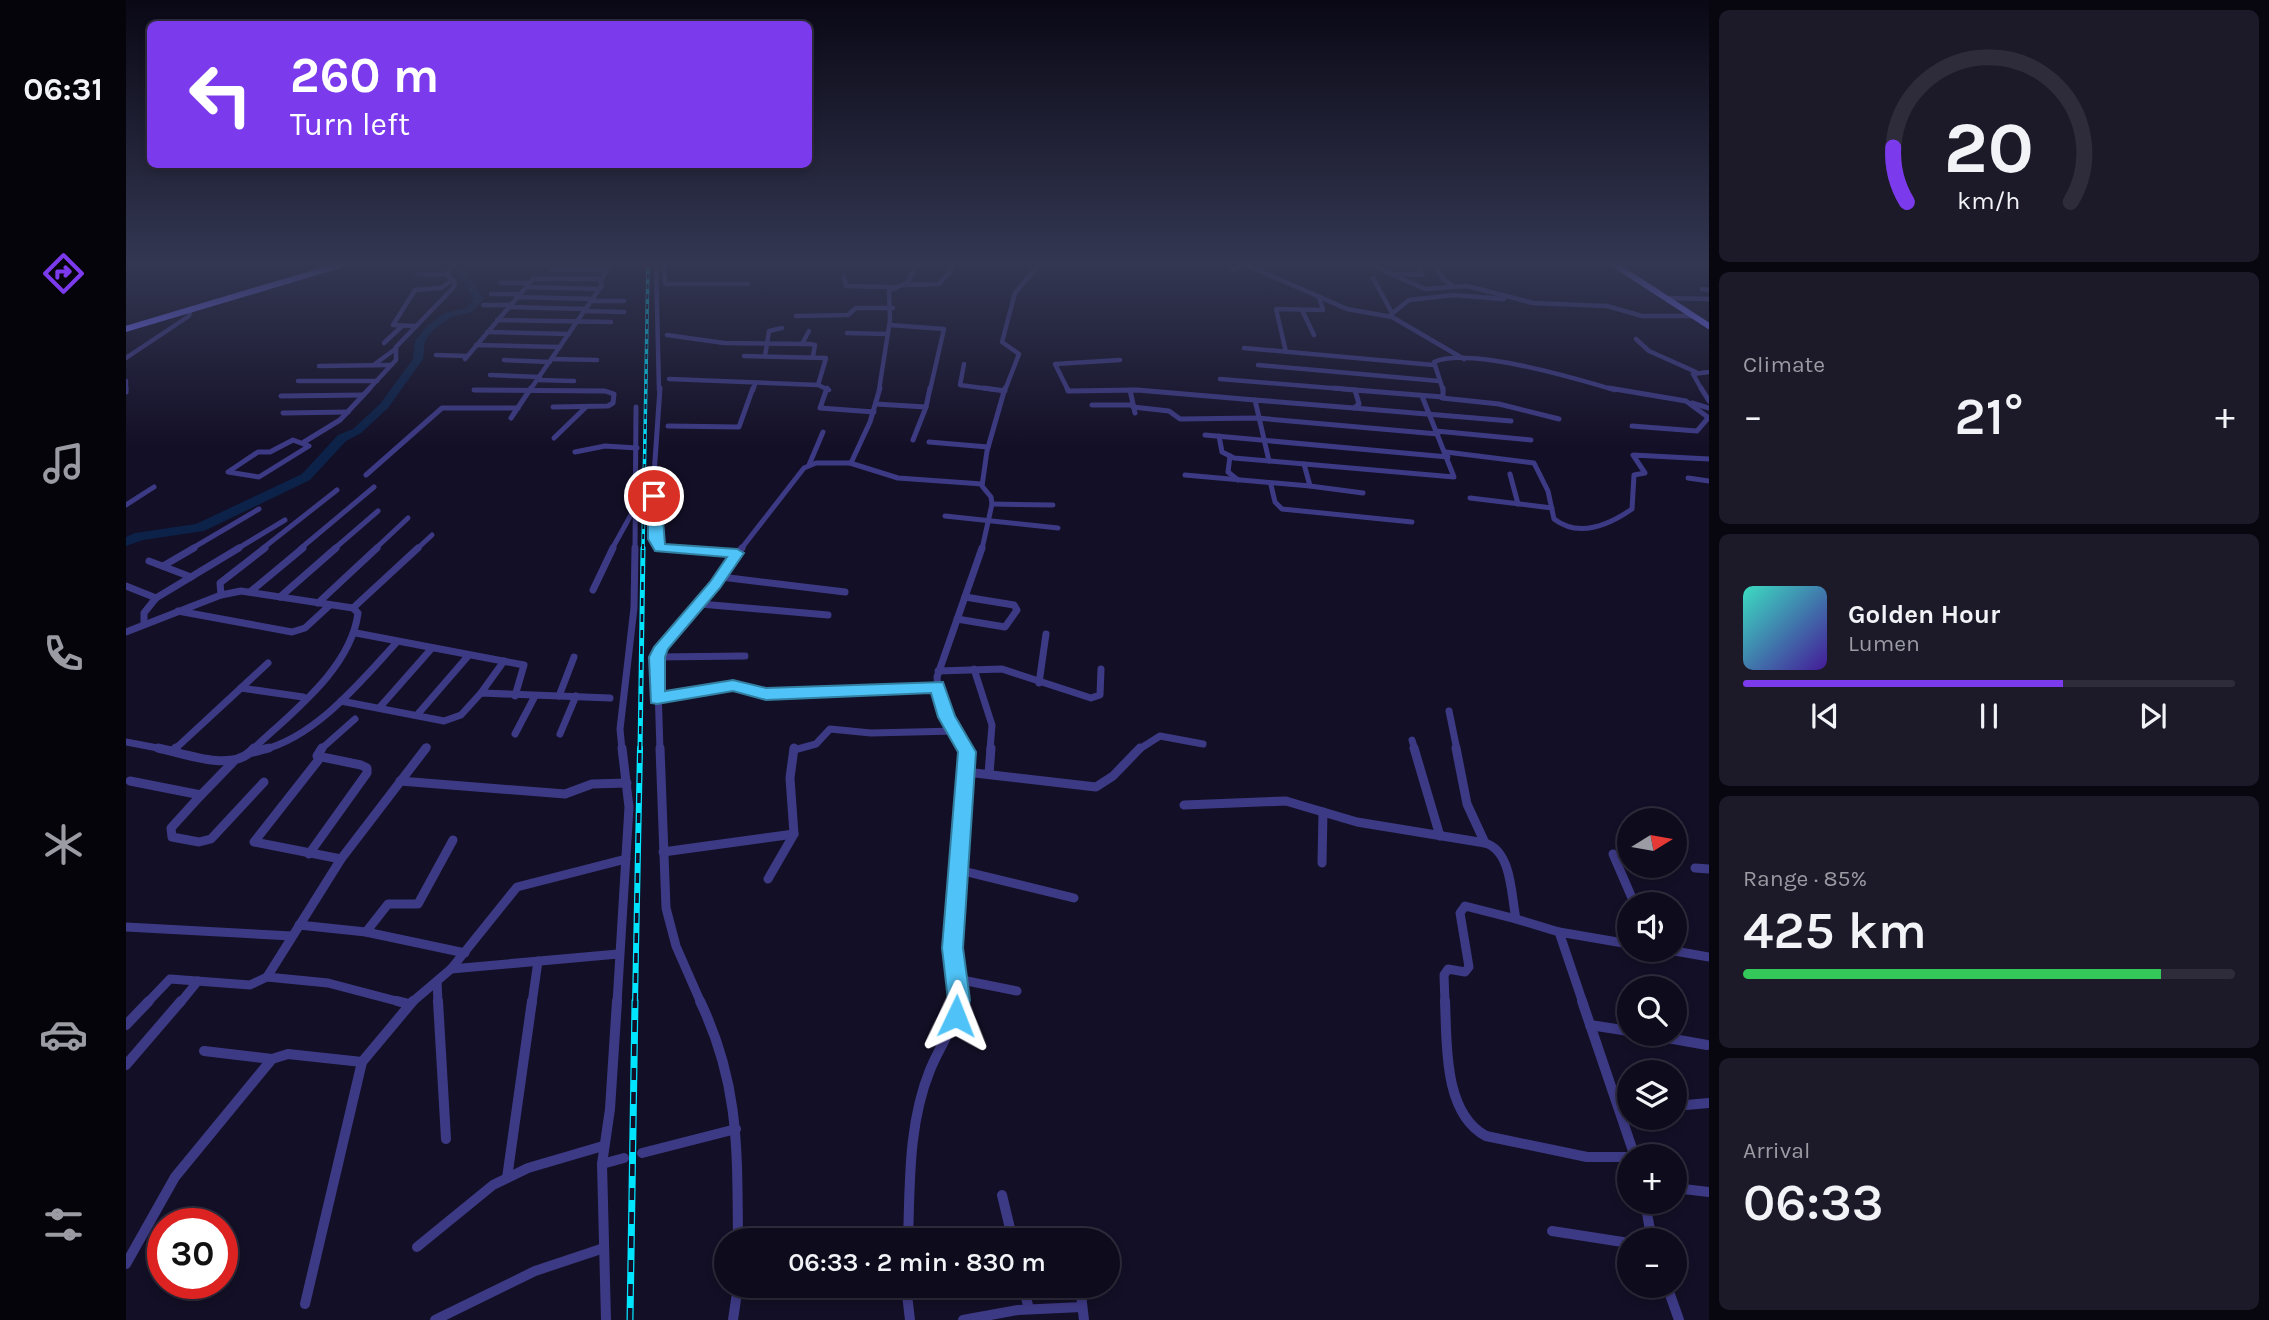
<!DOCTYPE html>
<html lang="en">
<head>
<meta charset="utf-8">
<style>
  :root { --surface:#0e0b1c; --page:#1c1929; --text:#f1f3f6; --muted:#9b9ba3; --line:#2e2b3b; --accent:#7c3aed }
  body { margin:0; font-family:Karla,sans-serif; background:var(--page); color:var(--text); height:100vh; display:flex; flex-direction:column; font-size:26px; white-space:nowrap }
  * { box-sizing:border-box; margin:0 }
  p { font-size:23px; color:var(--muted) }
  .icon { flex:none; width:38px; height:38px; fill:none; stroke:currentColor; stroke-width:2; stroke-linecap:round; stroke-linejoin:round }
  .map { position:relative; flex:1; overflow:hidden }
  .panel { display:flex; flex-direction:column; gap:10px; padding:10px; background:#08060f; width:560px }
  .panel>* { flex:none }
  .hud { position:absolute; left:21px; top:21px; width:665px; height:147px; border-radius:10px; box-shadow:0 4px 10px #0003,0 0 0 2px var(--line); background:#7c3aed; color:#fff; overflow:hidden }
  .needle { width:46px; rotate:79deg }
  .fabs { position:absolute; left:1491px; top:808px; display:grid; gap:14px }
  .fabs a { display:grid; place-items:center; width:70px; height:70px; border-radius:50%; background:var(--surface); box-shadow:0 4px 10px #0003,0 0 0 2px var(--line); font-size:35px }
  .speed { position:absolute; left:21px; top:1208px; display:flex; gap:14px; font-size:35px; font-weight:700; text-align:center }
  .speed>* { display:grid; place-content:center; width:91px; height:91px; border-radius:50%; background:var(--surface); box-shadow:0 4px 10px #0003,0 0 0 2px var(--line); line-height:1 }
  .speed .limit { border:10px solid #d22; background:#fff; color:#111 }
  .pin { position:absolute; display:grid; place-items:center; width:60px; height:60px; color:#fff; margin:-30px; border:4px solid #fff; border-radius:50%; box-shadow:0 2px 7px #0007 }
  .me { position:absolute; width:77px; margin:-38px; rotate:2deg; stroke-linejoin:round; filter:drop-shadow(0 0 5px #0008) }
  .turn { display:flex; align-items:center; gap:24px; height:147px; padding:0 28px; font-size:32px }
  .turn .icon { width:91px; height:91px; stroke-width:2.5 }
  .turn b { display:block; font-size:49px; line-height:60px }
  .big { font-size:52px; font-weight:600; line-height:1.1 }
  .panel .widget { flex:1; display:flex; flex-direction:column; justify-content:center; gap:10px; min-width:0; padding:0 24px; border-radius:10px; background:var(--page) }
  .panel .dial { align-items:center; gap:0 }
  .dial svg { height:182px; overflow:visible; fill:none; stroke:var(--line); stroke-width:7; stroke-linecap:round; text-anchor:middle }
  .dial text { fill:var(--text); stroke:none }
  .song { display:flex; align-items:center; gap:21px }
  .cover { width:84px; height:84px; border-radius:10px; background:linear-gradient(135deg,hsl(170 70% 55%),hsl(260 70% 35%)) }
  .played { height:7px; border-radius:4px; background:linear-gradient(90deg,var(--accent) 65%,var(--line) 65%) }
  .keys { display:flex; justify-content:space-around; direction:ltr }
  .heat { display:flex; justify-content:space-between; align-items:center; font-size:38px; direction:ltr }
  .charge { height:10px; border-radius:5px; background:linear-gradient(90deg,#34c759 85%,var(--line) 0) }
  .trip { position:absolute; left:588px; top:1228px; width:406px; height:70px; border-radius:35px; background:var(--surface); box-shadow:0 4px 10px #0003,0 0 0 2px var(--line); font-weight:600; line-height:70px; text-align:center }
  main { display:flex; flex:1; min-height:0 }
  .tabs { display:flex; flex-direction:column; width:126px; justify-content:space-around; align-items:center; background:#06040b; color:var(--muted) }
  .tabs .icon { width:49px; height:49px }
  .tabs .selected { color:var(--accent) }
  .tabs b { font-size:32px; color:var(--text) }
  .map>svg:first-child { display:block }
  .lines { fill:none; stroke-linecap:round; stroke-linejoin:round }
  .river { fill:#0c2248; fill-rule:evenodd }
  .street-far4 { stroke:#3d3a85; stroke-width:4.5 }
  .street-far3 { stroke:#3d3a85; stroke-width:5 }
  .street-far2 { stroke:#3d3a85; stroke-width:7 }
  .street-far1 { stroke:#3d3a85; stroke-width:9 }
  .street { stroke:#3d3a85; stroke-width:10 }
  .secondary { stroke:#6f6bff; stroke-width:6 }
  .rail-far3-casing { stroke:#00e5ff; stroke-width:3.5 }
  .rail-far2-casing { stroke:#00e5ff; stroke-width:5 }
  .rail-far1-casing { stroke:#00e5ff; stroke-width:6 }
  .rail-casing { stroke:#00e5ff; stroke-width:7 }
  .rail-far3 { stroke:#130f26; stroke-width:2; stroke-dasharray:5; stroke-linecap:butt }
  .rail-far2 { stroke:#130f26; stroke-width:2.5; stroke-dasharray:8; stroke-linecap:butt }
  .rail-far1 { stroke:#130f26; stroke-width:3.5; stroke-dasharray:10; stroke-linecap:butt }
  .rail { stroke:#130f26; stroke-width:4.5; stroke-dasharray:12; stroke-linecap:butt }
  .route { fill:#4fc3f7; stroke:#337fa1; stroke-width:2 }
</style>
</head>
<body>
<main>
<nav class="tabs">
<b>06:31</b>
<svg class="icon selected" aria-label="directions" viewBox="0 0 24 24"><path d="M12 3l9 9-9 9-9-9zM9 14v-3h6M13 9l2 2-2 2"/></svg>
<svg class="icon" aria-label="music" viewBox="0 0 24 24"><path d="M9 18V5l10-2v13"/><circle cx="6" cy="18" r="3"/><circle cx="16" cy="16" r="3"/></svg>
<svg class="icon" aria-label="phone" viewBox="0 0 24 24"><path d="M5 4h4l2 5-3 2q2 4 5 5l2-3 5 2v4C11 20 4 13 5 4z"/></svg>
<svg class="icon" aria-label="climate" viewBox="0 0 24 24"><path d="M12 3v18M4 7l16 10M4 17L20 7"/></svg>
<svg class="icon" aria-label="car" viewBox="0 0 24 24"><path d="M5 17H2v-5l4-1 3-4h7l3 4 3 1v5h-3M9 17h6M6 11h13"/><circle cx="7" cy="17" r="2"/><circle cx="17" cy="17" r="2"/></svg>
<svg class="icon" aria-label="filters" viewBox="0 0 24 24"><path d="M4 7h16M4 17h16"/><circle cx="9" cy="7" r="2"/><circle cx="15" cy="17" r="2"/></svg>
</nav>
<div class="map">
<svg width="1583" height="1320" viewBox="0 0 1583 1320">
  <rect width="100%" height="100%" fill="#130f26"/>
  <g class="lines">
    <path class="river" d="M342,263h10l-13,9 19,27 -2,2 -10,11 -21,5 -18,13 -8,11 -2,18 -35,49 -27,25 -15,8 -36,39 -106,51 -61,9 -17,6v-9l9,-4 61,-9 106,-50 36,-39 15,-6 27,-25 33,-45 2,-18 12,-15 18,-13 21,-5 8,-9 -18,-28z"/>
    <g class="street-far4">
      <path d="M530,263l3,127"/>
      <path d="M538,263l1,21h83"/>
      <path d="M1116,263l105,46 45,8 72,42"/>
      <path d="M1241,263l58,26 42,-3 66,17 74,3 35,10h51"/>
      <path d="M424,269l57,1"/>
      <path d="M1312,269l5,10 10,7"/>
      <path d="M1106,270l14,-6"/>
      <path d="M291,274h29"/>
      <path d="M1271,274l26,1 -4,-7"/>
      <path d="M718,277l2,9 48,1"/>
      <path d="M1247,278l19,35"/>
      <path d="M375,283h28"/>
      <path d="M776,285l37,-1 14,-16"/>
      <path d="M400,287l74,2"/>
      <path d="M1576,289l7,1"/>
      <path d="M365,294h28"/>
      <path d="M390,297l77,2"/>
      <path d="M1539,298l44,1"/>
      <path d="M465,301h33"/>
      <path d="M357,305h27"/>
      <path d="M382,307l78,2"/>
      <path d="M1176,310l12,25"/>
      <path d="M458,311l40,1"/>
      <path d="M670,316l52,-1 8,-7h37"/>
      <path d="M1263,316l20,-16 44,-5 51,4"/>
      <path d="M371,320l114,2"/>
      <path d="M764,325l54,4 -14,61"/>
      <path d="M290,326l-23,-1 22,-35 26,-2 12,-8"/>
      <path d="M361,332l82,2"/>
      <path d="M721,333l41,1"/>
      <path d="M541,335l57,8 86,1 5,1 -2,11"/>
      <path d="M1510,339l13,12 47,21"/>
      <path d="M258,343l18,-17"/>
      <path d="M676,344l7,-13"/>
      <path d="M350,345l84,2"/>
      <path d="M1118,348l190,17"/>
      <path d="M1160,352l-10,-43 47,1 -4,-13"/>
      <path d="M310,355l31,1"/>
      <path d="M618,356l82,2 -8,27 11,5"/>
      <path d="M639,356l4,-25 13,-3"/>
      <path d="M0,358l63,-42 2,-7"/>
      <path d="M339,359l68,-80h68"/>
      <path d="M426,359l45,1"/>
      <path d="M378,360l46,2"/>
      <path d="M249,364l19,-14"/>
      <path d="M838,364l-4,21 37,5"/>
      <path d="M1132,365l181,16"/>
      <path d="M193,366l72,-1"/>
      <path d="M364,375l50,2"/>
      <path d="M543,379l149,6"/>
      <path d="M1094,379l135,11"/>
      <path d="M412,380l36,1"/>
      <path d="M0,381v9"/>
      <path d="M172,381h79"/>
      <path d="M242,390l28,-30v-13l57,-59 2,-5 -9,-9 7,-9 -4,-2"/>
      <path d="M404,390l72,-105 -2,-4 12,-18"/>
      <path d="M627,390l2,-6"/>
      <path d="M753,390l11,-70 -1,-29 19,-9 9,-19"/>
      <path d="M879,390l14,-36 -17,-12 13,-49 25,-30"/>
      <path d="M942,390l-13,-26 65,-4"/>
      <path d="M1317,390l-9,-28c35,-16 143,17 181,28"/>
      <path d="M1576,390l-9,-16 16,-2"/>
    </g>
    <g class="street-far3">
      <path d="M0,388v4"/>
      <path d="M534,388l-6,87 3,71 7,3"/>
      <path d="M701,388l-7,20 54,4"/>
      <path d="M858,388l21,3"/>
      <path d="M941,388l1,3 69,-1 118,10"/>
      <path d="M1208,388l21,2"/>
      <path d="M1483,388l77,13 23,17"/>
      <path d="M1575,388l8,13"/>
      <path d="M348,390l131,1 9,3 -1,9 -5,3 -55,1"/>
      <path d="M1004,390l5,23"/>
      <path d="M155,396l82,-1"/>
      <path d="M1316,398l57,6 60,15"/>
      <path d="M1566,403l17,5"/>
      <path d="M750,404l50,3 -13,33"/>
      <path d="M966,405h41"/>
      <path d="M800,407l4,-19"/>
      <path d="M1007,407l36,4 11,8 77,-1 181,16"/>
      <path d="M1228,408l157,13"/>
      <path d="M157,413l65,-1"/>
      <path d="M385,418l20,-30"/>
      <path d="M542,426l71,1 14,-39"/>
      <path d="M1506,426l65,5 11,-13"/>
      <path d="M1310,431l95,9"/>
      <path d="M1079,435l243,22"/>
      <path d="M1093,436l3,16 12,6 220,19 -32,-81"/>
      <path d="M428,438l32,-31"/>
      <path d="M167,440l16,6 -50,31 -31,-5 30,-20h12z"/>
      <path d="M178,442l36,-22 30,-32"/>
      <path d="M803,442l59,5"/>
      <path d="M449,452l30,-6 32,2"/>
      <path d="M1320,452l88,11 14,28 6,28c25,19 55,6 78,-10l2,-34 11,-2 -12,-18 76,4"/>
      <path d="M1104,456l-2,16 10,8"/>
      <path d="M1143,461l-14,-61 99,8 5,-4 -4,-14 88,7v-9"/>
      <path d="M724,463l48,15 84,6"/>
      <path d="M683,465l14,-33"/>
      <path d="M1384,474l8,30"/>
      <path d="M240,475l76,-67h76"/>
      <path d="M1059,475l125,11 -6,-22"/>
      <path d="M1562,478l21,3"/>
      <path d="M1145,485l4,17 7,7 130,13"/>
      <path d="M1184,486l53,7"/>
      <path d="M1344,498l82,10"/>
      <path d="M866,504l61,1"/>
      <path d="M0,505l28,-18"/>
      <path d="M819,516l113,12"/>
      <path d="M65,549l68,-40"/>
      <path d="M111,549l48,-29"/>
      <path d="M136,549l75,-59"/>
      <path d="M174,549l74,-62"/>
      <path d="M208,549l44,-38"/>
      <path d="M249,549l33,-31"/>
      <path d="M291,549l15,-14"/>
      <path d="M486,549l25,-45"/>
      <path d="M509,549l1,-142"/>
      <path d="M615,549l63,-81 12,-5h35l19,-41 10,-34"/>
      <path d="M856,549l10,-45 -1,-7 -9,-11 5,-35 18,-63"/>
    </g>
    <g class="street-far2">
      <path d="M534,548l77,5"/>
      <path d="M23,561l42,16"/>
      <path d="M37,566l31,-18"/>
      <path d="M595,577l124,15"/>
      <path d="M0,586l30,12"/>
      <path d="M467,590l20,-42"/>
      <path d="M124,592l53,-44"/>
      <path d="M95,595l-1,-12 45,-35"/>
      <path d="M154,597l56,-49"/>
      <path d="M192,603l59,-55"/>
      <path d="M574,604l128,11"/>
      <path d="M227,608l65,-60"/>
      <path d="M52,611l114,21 13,-4 25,-23"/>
      <path d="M831,619l48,8 12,-17 -3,-5 -49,-8"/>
      <path d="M18,624v-11l12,-15 83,-50"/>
      <path d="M0,632l95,-37 20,-4 112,17 5,5c-7,56 -67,100 -106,137"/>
      <path d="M230,633l168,32 -9,31"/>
      <path d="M531,657l88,-1"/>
      <path d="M848,669l18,56 -2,25"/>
      <path d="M812,671l64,-2 89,29 9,-3 1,-26"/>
      <path d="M913,683l7,-49"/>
      <path d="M115,688l62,9"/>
      <path d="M355,693l23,-32"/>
      <path d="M433,696l15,-39"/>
      <path d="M531,698l76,-13 33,9 171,-7"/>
      <path d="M215,701l103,20 17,-6 20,-22 129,5"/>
      <path d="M254,707l52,-59"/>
      <path d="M1323,711l8,39"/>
      <path d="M291,715l52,-60"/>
      <path d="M389,734l20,-38"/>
      <path d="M434,734l16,-38"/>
      <path d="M1286,740l3,10"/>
      <path d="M0,742l42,8"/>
      <path d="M48,750l94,-87"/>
      <path d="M136,750c54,-13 99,-69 135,-108"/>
      <path d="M194,750l35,-31"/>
      <path d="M299,750l2,-3"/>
      <path d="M496,750l-2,-21 14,-121 1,-60"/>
      <path d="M534,750l-3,-93 85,-109"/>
      <path d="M668,750l22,-6 14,-15 41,4 85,-2"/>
      <path d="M840,750l-27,-51 -2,-22 45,-129"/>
      <path d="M1012,750l22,-14 43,8"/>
    </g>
    <g class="street-far1">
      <path d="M32,748c25,5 70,23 91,5"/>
      <path d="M128,748l-5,5 20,-5"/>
      <path d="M534,748l6,160 10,38 25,57"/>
      <path d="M1288,748l26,88"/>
      <path d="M1330,748l11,56 18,39"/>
      <path d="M47,751l3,-3"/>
      <path d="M194,758l-66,84 87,17"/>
      <path d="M840,772l130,15 17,-11 27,-28"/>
      <path d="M863,774l2,-26"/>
      <path d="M4,781l71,14 32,-33"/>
      <path d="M274,781l165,13 27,-10 35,-1"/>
      <path d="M75,795l-30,33 1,9 27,5 12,-3 53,-57"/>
      <path d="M1058,805l102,-4 37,11"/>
      <path d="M537,852l131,-18"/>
      <path d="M183,854l58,-81v-5l-6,-3 -44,-9 5,-8"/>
      <path d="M1487,854l22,51"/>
      <path d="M1196,863l1,-51 34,10 128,21c27,8 26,52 31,76l43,13"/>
      <path d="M1569,868l14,1"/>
      <path d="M833,870l115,28"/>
      <path d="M642,879l26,-45 -4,-56 4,-30"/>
      <path d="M173,925l67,7 99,21"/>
      <path d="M0,927l166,9"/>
      <path d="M240,932l22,-28h30l35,-64"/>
      <path d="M1543,950l40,7"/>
      <path d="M325,969l167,-15"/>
      <path d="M141,977l61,6 76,20"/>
      <path d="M831,979l60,12"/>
      <path d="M311,981l1,22"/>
      <path d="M21,1003l23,-24 80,6 17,-8 74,-118 85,-111"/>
      <path d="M54,1003l18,-22"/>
      <path d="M285,1003l40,-34 66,-82 109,-28"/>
      <path d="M406,1003l6,-42"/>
      <path d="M491,1003l12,-196 -7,-59"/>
      <path d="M832,1003l-6,-55 13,-200"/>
      <path d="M1319,1003l-1,-28 4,-6 17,3 4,-5 -9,-54 5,-7 51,13"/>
      <path d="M1457,1003l-24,-71 70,12"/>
    </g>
    <g class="street">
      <path d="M271,1001l12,3"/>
      <path d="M312,1001l8,138"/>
      <path d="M574,1001c40,84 37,149 38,240"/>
      <path d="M1319,1001c2,42 -2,112 41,135l101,21h42"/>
      <path d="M1456,1001l53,156"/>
      <path d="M0,1025l23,-24"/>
      <path d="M1464,1025l39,6"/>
      <path d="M1519,1034l62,11"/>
      <path d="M78,1051l68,8"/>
      <path d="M0,1065l55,-64"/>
      <path d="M1549,1106l34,-3"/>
      <path d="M516,1153l94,-24"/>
      <path d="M476,1164l22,-6"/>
      <path d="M381,1178l25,-177"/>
      <path d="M1549,1188l34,4"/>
      <path d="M876,1195l11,46"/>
      <path d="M1519,1202l7,39"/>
      <path d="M1426,1231l77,12"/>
      <path d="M947,1232l1,9"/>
      <path d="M782,1241c2,-57 0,-117 22,-171 11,-27 22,-37 29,-69"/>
      <path d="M291,1247l76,-62 35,-17 75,-22"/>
      <path d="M0,1264l49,-87 97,-118 16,-5 74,8"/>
      <path d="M780,1286l4,34"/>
      <path d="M897,1286l6,23"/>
      <path d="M954,1286l4,34"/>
      <path d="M1541,1286l12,34"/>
      <path d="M179,1304l57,-242 51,-61"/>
      <path d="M309,1320l100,-49 69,-23"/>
      <path d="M480,1320l-4,-156 8,-55 7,-108"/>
      <path d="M607,1320l5,-34"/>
      <path d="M837,1320l55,-10 64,-3"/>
    </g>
    <g class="secondary">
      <path d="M1486,263l97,63"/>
      <path d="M0,329l221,-66"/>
    </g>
    <g class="rail-far3-casing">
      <path id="rail-far3" d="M517,549l5,-286"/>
    </g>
    <g class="rail-far2-casing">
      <path id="rail-far2" d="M514,750l3,-202"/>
    </g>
    <g class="rail-far1-casing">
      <path id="rail-far1" d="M509,1003l5,-255"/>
    </g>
    <g class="rail-casing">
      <path id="rail" d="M504,1320l5,-319"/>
    </g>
    <use href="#rail-far3" class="rail-far3"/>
    <use href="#rail-far2" class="rail-far2"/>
    <use href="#rail-far1" class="rail-far1"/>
    <use href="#rail" class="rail"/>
  </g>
  <linearGradient id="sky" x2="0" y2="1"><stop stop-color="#0a0815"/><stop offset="0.59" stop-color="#333752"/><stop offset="1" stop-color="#333752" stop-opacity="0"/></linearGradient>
  <rect width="1583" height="447" fill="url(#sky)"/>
  <path class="route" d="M528,492l7,4 4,48 72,5 7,4 -24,35 -52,61 -3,8v34l68,-11 33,8 177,-6 12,34 21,36 -13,196 7,52 -6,24 -8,3 -8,-3 -3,-8 3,-16 -6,-52 16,-196 -20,-35 -7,-24 -165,7 -33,-9 -76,13 -6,-1 -2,-46 5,-10 56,-65 17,-25 -72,-6 -7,-12v-43z"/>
</svg>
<div class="fabs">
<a><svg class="needle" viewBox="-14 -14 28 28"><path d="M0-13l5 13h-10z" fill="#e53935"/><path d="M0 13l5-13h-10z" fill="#9b9ba3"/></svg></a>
<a><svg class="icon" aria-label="sound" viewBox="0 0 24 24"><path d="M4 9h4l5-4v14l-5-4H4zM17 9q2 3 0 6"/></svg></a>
<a><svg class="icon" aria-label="search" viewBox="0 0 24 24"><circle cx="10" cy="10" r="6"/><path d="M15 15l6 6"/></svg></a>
<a><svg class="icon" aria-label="layers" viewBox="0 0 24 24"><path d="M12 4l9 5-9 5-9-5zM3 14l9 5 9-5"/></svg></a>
<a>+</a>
<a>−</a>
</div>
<div class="speed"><div class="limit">30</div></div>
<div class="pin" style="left:528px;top:496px;background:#d93025"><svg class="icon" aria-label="arrive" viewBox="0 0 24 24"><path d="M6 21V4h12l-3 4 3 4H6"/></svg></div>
<svg class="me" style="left:830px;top:1016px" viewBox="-20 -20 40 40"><path d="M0-17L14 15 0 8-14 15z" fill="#4fc3f7" stroke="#fff" stroke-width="4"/></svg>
<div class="trip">06:33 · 2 min · 830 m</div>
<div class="hud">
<div class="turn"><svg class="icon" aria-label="left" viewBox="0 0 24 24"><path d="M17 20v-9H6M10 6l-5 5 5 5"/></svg><div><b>260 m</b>Turn left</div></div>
</div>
</div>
<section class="panel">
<div class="widget dial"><svg viewBox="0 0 100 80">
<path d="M14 69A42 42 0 1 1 86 69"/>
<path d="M14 69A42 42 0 0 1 8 45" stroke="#7c3aed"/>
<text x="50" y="56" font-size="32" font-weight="700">20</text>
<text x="50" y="72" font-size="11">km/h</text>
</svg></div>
<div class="widget"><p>Climate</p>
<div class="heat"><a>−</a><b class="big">21°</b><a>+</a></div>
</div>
<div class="widget">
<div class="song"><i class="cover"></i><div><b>Golden Hour</b><p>Lumen</p></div></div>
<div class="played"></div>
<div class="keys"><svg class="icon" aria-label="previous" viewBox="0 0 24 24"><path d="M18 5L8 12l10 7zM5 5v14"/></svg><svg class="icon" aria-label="pause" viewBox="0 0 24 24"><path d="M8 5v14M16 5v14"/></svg><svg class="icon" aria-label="next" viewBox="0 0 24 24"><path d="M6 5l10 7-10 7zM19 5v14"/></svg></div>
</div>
<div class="widget"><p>Range · 85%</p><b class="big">425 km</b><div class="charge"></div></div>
<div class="widget"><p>Arrival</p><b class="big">06:33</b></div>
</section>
</main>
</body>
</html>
